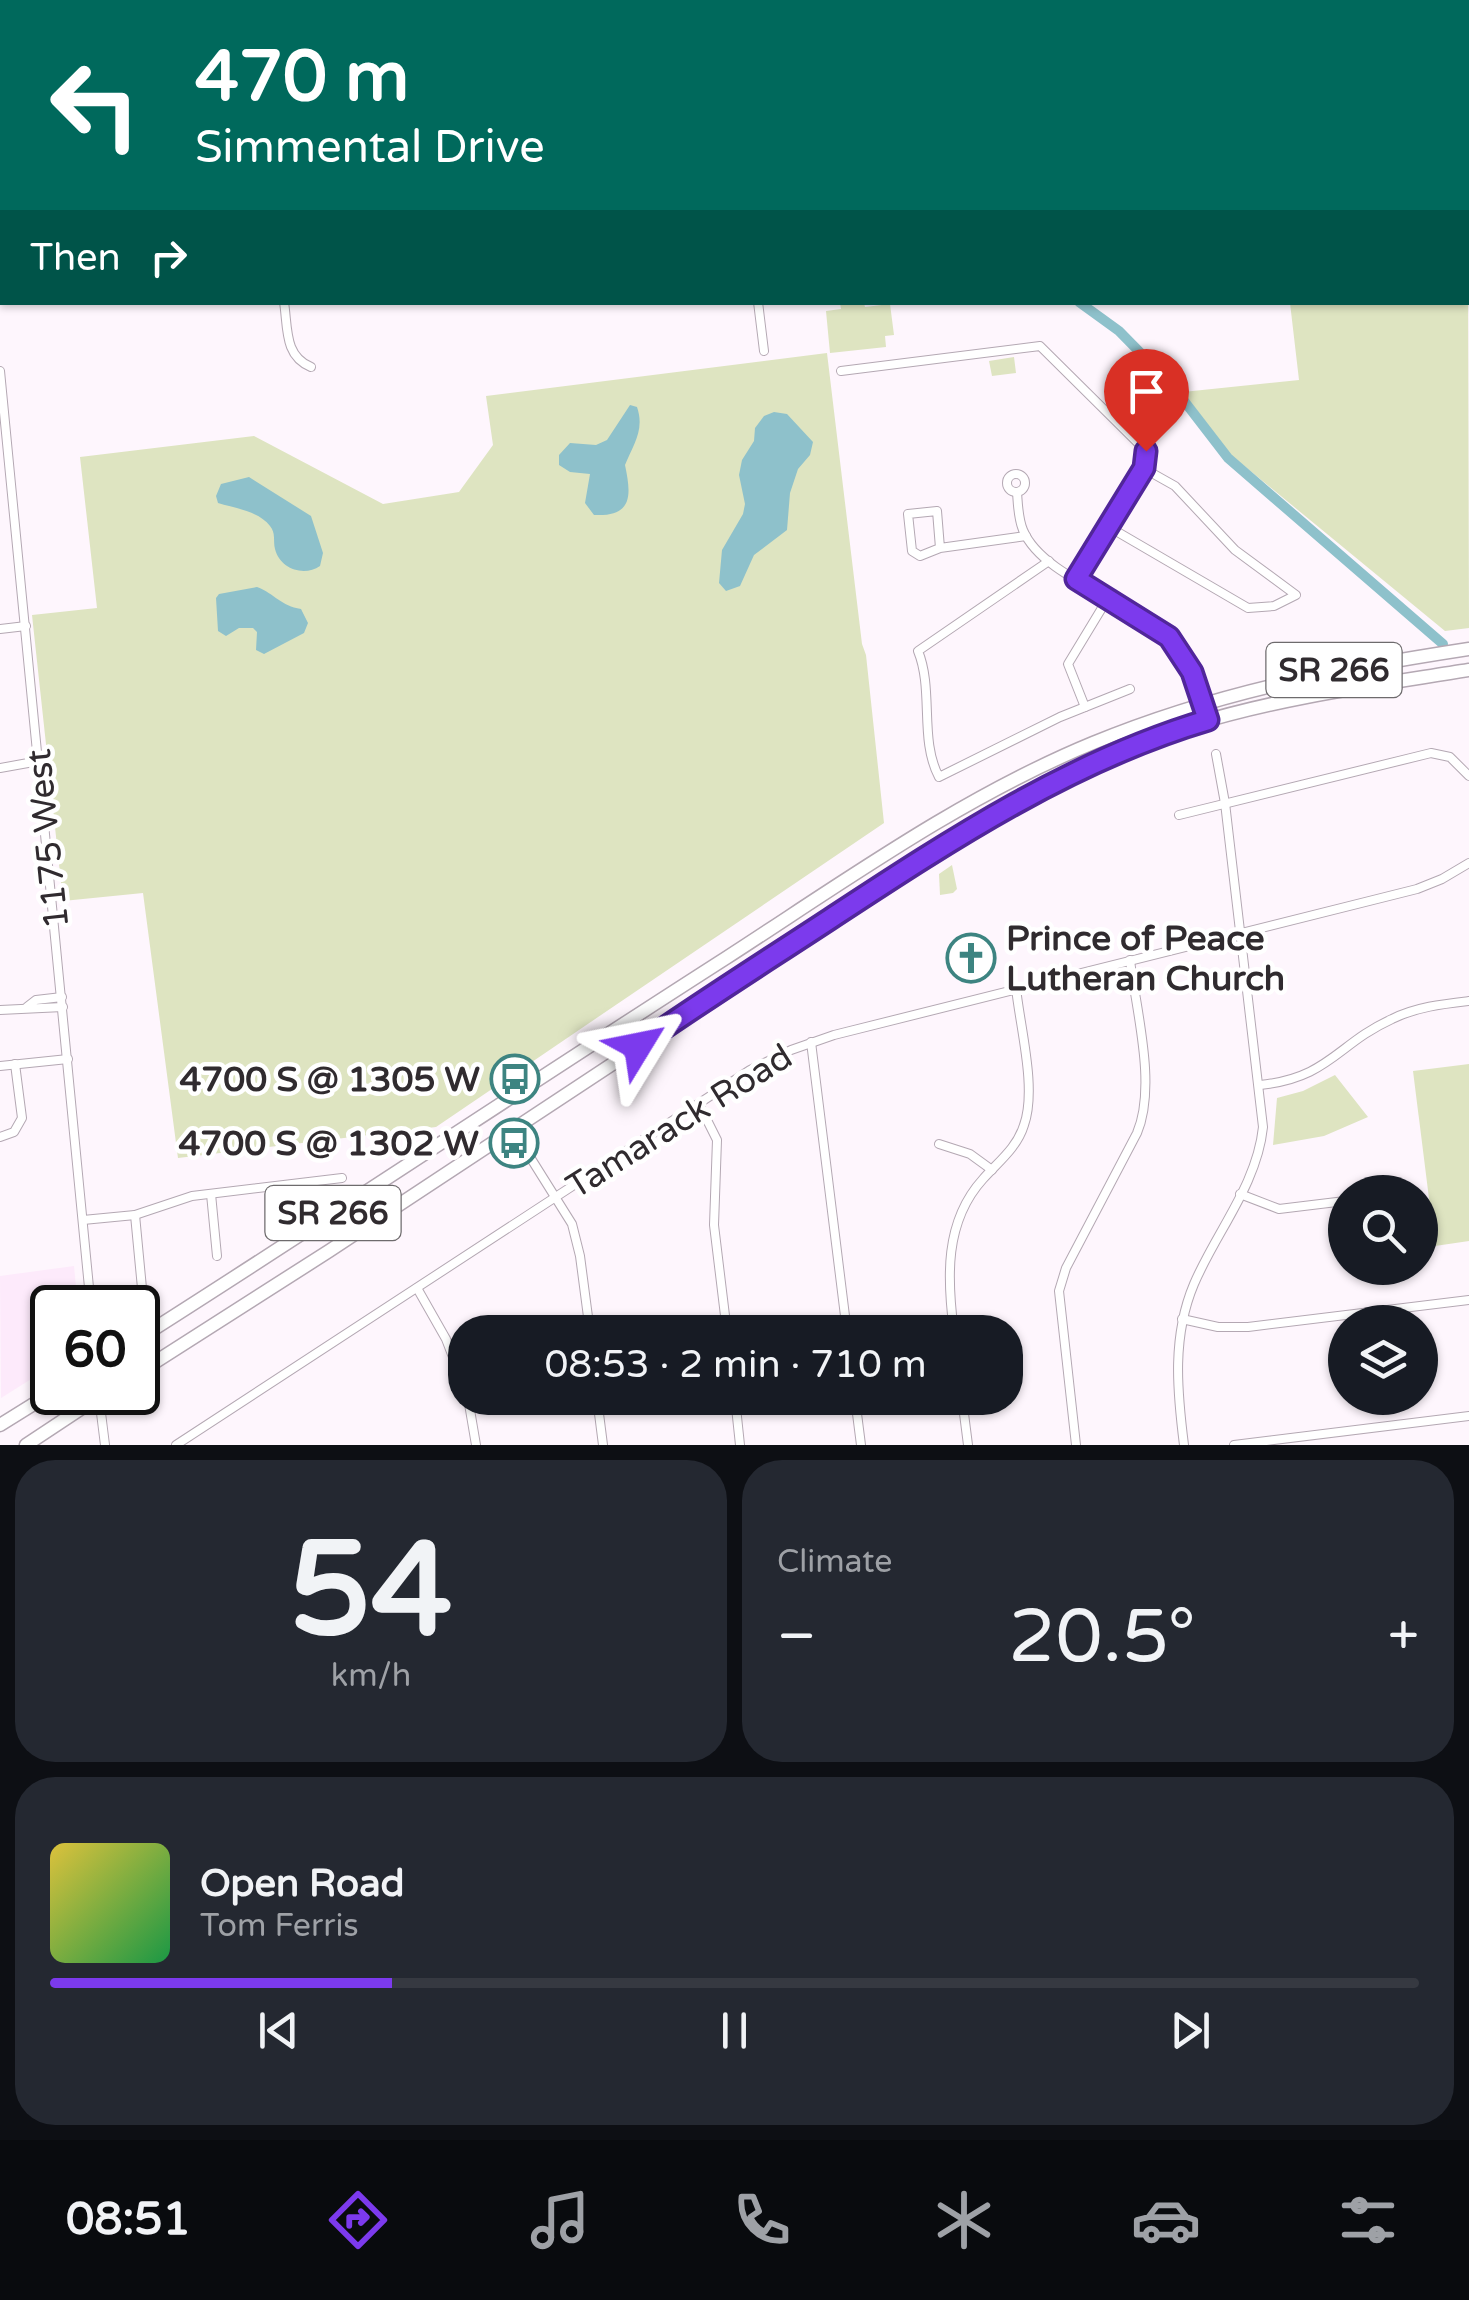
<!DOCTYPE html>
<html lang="en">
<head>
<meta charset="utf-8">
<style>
  :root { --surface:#171b24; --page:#242831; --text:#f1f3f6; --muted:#9ea1a6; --line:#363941; --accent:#7c3aed }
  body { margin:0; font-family:"Varela Round",sans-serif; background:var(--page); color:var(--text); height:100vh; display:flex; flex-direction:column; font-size:38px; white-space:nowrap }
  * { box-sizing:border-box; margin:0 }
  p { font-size:32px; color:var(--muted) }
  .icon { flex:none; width:55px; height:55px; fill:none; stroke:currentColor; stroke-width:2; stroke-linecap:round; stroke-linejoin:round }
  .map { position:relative; height:1445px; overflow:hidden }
  .details { display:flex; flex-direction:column; gap:15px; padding:15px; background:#0d0f14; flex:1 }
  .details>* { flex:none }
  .top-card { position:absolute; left:0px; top:0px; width:1470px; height:305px; box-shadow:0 2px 8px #0004; background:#00695c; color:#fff; overflow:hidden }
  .buttons { position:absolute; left:1328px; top:1175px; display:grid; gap:20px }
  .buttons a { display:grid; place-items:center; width:110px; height:110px; border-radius:50%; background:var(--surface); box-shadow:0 2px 8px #0004; font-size:50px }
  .speed { position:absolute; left:30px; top:1285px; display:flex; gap:20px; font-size:50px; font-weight:700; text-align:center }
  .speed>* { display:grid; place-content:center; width:130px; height:130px; border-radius:50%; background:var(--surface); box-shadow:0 2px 8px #0004; line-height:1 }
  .speed .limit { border:5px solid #111; border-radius:15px; background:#fff; color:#111 }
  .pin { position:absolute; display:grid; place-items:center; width:85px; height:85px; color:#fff; margin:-102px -42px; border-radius:50% 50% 50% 0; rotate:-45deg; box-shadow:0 0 10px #0007 }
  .pin .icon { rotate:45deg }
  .me { position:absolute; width:110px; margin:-55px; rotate:55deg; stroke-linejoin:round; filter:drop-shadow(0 0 8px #0008) }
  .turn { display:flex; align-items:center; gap:35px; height:210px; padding:0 30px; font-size:45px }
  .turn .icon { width:130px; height:130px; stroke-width:2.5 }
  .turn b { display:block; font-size:70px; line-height:85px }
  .then { display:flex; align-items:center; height:95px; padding:0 30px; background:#0003; gap:20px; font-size:38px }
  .big { font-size:75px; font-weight:600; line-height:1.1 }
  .details .tile { flex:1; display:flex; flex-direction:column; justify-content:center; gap:15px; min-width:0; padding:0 35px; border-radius:40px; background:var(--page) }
  .details .dial { align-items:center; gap:0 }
  .dial b { font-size:130px; line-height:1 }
  .song { display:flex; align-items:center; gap:30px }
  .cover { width:120px; height:120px; border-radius:15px; background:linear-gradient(135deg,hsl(50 70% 55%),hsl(140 70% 35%)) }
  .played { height:10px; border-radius:5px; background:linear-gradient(90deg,var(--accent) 25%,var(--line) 25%) }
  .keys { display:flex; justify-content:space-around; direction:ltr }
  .heat { display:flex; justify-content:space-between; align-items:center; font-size:55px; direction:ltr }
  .details .tiles { flex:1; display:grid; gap:15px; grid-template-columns:1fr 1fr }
  .tile:last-child { grid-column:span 2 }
  .trip { position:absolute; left:448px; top:1315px; width:575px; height:100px; border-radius:40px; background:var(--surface); box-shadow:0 2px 8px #0004; font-weight:600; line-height:100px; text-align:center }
  .menu { display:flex; height:160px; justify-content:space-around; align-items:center; background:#090b0e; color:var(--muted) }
  .menu .icon { width:70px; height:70px }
  .menu .on { color:var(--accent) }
  .menu b { font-size:45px; color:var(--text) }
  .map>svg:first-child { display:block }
  .built { fill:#fdeafb }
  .green { fill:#dee4c1 }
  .water { fill:#8ec1cb }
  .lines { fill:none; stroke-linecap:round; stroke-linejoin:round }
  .canal { stroke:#8ec1cb; stroke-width:10 }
  .street-casing { stroke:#b4a8b3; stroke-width:10 }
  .secondary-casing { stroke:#b4a8b3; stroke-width:14 }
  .primary-casing { stroke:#b4a8b3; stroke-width:15 }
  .street { stroke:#fff; stroke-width:8 }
  .secondary { stroke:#fff; stroke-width:11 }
  .primary { stroke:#fff; stroke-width:12 }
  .route-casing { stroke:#51269a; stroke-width:25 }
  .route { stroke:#7c3aed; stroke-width:18 }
  .labels { text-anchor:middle; stroke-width:9; stroke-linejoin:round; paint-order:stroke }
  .shield { fill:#fff; stroke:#6e6b6d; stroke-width:2.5 }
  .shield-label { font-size:32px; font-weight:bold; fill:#302b2f }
  .street-label { font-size:35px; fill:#302b2f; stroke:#fff }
  .poi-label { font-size:35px; font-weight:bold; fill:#302b2f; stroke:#fff; text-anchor:end }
</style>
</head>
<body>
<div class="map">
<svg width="1469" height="1445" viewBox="0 0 1469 1445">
  <rect width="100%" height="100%" fill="#fef6fd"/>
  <path class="built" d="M74,1266l4,41 -26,1v58l-51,32 -1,-122z"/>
  <g class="green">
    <path d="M1468,267l1,361 -24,3 -214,-176 -48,-63 116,-12 -9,-77 178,-1z"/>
    <path d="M840,303h24l1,4 25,-3 4,31 -9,1 1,11 -56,6 -4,-42 15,-2z"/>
    <path d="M827,353l35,291 4,11 18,168 -448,304 -258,31 -35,-265 -80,8 -31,-286 65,-7 -17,-151 174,-21 129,68 76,-12 34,-47 -7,-49z"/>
    <path d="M1014,357l2,16 -24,3 -3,-15z"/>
    <path d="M952,865l5,24 -4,4 -13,2 -1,-21z"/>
    <path d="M1469,1064v177l-34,5 -22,-175z"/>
    <path d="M1335,1075l33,42 -44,19 -51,9 4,-47 26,-7z"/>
  </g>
  <g class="water">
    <path d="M630,405l7,2c8,23 -4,38 -12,58 6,29 9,52 -31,50l-9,-12 5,-29 -20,-2 -11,-7v-10l11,-12 26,2 11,-5z"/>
    <path d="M774,412l13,2 26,28 -3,13 -12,14 -8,24 -3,37 -33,25 -14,31 -14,5 -7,-8 3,-33 21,-36 2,-10 -6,-29 3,-15 12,-19 1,-13 9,-12z"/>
    <path d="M249,477l62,39 12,37 -3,13c-16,11 -40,3 -45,-17 -2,-8 1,-16 -5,-23 -11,-15 -36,-18 -52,-23l-2,-7 5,-12z"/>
    <path d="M257,587c18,7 24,19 44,22l7,14 -4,10 -40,21 -8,-4 1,-18 -4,-4h-14l-13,8 -8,-5 -2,-33 3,-4z"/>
  </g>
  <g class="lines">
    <g class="canal">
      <path d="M907,0l1,2"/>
      <path d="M1079,302l40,29 52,53 57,74 215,186"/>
    </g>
    <g class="street-casing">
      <g id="street">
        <path d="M15,0l1,2"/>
        <path d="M238,0v2"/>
        <path d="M684,0v2"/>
        <path d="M826,0l1,2"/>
        <path d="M1362,0l1,2"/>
        <path d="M55,2l21,-2"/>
        <path d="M972,2l20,-2"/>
        <path d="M0,9h2"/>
        <path d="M284,302c4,26 0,54 27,65"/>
        <path d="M758,302l6,49"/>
        <path d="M0,371l91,937"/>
        <path d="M841,371l199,-25 106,105 -3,17 -66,111"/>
        <circle cx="1016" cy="483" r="9"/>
        <path d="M1017,492c1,13 1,26 6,38 20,49 115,72 150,112 20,22 26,51 35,78"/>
        <path d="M1109,527l139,81 26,-2 22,-11 -61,-45 -60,-64 -32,-18"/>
        <path d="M940,548l-3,-37 -29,3 4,37 8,5 20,-8 86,-12"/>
        <path d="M1049,561l-131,90c16,39 1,89 21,126l121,-60 70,-28"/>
        <path d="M0,629l26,-3"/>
        <path d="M1085,707l-17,-43 40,-66"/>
        <path d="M0,768l39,-7"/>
        <path d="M1179,815l252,-62 19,4 19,19"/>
        <path d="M27,1007l9,-7 26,-3"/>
        <path d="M0,1010l63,-3"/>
        <path d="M811,1042l36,290"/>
        <path d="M0,1066l68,-7"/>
        <path d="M1260,1085c69,-7 77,-41 132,-66 24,-12 51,-15 77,-18"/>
        <path d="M699,1104l18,36 -3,85 13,107"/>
        <path d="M0,1137l14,-5 8,-14 -7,-54"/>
        <path d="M939,1144l31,10 22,16"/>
        <path d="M525,1149l47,75 8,32 10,76"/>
        <path d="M1360,1192l2,-3"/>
        <path d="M211,1194l6,62"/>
        <path d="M1240,1194l39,15 66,-8"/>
        <path d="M135,1215l9,94"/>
        <path d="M83,1220l52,-5 57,-19 150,-18"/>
        <path d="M417,1288l29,51 19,49"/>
        <path d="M1182,1319l36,8h30l221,-27"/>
        <path d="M954,1332c-7,-53 -10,-110 29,-153 15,-17 34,-31 41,-54 13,-36 -4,-98 -8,-137"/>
        <path d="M99,1397l6,48"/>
        <path d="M468,1398l8,47"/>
        <path d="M597,1398l6,47"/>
        <path d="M735,1398l5,47"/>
        <path d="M855,1398l6,47"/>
        <path d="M962,1398l6,47"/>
        <path d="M176,1445l574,-375 41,-20 43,-15 583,-146 25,-10 27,-16"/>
        <path d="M1076,1445l-17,-154 7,-23 71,-135c20,-47 -1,-123 -7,-173"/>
        <path d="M1184,1445c-7,-55 -12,-109 10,-161 22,-52 63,-99 69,-157l-38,-324 -9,-49"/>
        <path d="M1234,1445l235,-29"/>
      </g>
    </g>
    <g class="secondary-casing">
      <g id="secondary">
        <path d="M926,0l1,2"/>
        <path d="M1468,111l1,-1"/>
        <path d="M0,296l2,-1"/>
      </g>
    </g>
    <g class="primary-casing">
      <g id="primary">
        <path d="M138,1339c197,-125 391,-255 588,-381 119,-77 236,-161 367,-215 124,-51 245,-74 376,-94"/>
        <path d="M138,1373l191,-122 591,-390c84,-55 176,-106 272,-136 90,-28 184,-40 277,-55"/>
        <path d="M0,1425l53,-33"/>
        <path d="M26,1445l80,-53"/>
      </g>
    </g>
    <use href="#street" class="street"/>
    <use href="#secondary" class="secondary"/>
    <use href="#primary" class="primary"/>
  </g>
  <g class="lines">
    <g class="route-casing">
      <path id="route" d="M638,1046c63,-44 128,-85 192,-127 119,-78 240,-158 378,-199l-16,-48 -23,-35 -93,-58 68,-111 2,-17"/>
    </g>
    <use href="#route" class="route"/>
  </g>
  <defs>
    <g id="church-ring" transform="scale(2.5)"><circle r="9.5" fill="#fff" stroke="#3d8481" stroke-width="1.5"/><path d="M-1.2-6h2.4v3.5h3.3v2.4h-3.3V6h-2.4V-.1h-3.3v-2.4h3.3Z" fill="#3d8481"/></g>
    <g id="bus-ring" transform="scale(2.5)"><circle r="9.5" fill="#fff" stroke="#3d8481" stroke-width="1.5"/><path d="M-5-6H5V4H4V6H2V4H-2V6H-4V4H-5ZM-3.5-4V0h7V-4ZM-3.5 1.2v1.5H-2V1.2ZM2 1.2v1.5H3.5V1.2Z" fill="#3d8481"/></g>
  </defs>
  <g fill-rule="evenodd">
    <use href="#church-ring" x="971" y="958"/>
    <use href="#bus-ring" x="515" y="1079"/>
    <use href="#bus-ring" x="514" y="1143"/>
  </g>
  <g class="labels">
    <g class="shield">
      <rect x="1266.5" y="643" width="135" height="54" rx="8"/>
      <rect x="265.5" y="1186" width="135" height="54" rx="8"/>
    </g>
    <g class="shield-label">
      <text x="1334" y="681">SR 266</text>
      <text x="333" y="1224">SR 266</text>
    </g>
    <g class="street-label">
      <text transform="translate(47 839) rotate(-96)" y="12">1175 West</text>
      <text transform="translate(679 1121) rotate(-32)" y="12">Tamarack Road</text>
    </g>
    <g class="poi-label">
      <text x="1006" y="950" text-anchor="start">Prince of Peace<tspan x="1006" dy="40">Lutheran Church</tspan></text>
      <text x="480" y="1091">4700 S @ 1305 W</text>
      <text x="479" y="1155">4700 S @ 1302 W</text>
    </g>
  </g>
</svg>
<div class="buttons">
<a><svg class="icon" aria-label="search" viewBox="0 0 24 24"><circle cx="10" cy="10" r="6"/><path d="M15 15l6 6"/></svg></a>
<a><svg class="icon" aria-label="layers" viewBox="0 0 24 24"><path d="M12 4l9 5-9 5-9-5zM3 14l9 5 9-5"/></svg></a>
</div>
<div class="speed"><div class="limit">60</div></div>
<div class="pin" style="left:1146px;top:451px;background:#d93025"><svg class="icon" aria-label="arrive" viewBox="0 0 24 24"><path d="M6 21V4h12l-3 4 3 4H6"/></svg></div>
<svg class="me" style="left:638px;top:1046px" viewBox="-20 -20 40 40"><path d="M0-17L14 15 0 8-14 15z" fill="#7c3aed" stroke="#fff" stroke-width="4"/></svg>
<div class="trip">08:53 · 2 min · 710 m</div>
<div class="top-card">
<div class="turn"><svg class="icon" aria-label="left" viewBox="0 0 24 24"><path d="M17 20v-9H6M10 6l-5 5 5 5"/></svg><div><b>470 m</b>Simmental Drive</div></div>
<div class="then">Then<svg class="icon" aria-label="right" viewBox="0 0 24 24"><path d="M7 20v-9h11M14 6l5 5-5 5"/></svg></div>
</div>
</div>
<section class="details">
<div class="tiles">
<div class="tile dial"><b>54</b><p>km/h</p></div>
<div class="tile"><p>Climate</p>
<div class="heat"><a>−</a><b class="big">20.5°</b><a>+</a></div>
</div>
<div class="tile">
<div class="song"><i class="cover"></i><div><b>Open Road</b><p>Tom Ferris</p></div></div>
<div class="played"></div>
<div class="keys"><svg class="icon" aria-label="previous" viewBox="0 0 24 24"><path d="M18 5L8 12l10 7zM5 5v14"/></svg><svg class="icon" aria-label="pause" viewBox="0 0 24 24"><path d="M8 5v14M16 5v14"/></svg><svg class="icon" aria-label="next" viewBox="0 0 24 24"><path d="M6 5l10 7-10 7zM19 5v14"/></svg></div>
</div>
</div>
</section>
<nav class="menu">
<b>08:51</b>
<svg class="icon on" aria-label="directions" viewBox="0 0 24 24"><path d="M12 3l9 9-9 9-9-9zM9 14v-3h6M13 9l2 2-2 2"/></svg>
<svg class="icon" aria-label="music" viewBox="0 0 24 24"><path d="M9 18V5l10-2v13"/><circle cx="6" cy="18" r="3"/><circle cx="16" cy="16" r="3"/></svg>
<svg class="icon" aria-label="phone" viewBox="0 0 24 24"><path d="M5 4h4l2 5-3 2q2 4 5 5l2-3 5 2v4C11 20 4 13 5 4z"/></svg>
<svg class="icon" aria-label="climate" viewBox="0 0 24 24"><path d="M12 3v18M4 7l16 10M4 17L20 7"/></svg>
<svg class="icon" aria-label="car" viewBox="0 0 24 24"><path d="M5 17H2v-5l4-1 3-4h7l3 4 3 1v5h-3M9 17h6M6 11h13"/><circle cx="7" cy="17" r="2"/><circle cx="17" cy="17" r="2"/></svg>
<svg class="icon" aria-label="filters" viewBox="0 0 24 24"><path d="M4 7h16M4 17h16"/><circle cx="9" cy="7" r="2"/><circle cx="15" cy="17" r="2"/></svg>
</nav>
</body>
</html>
